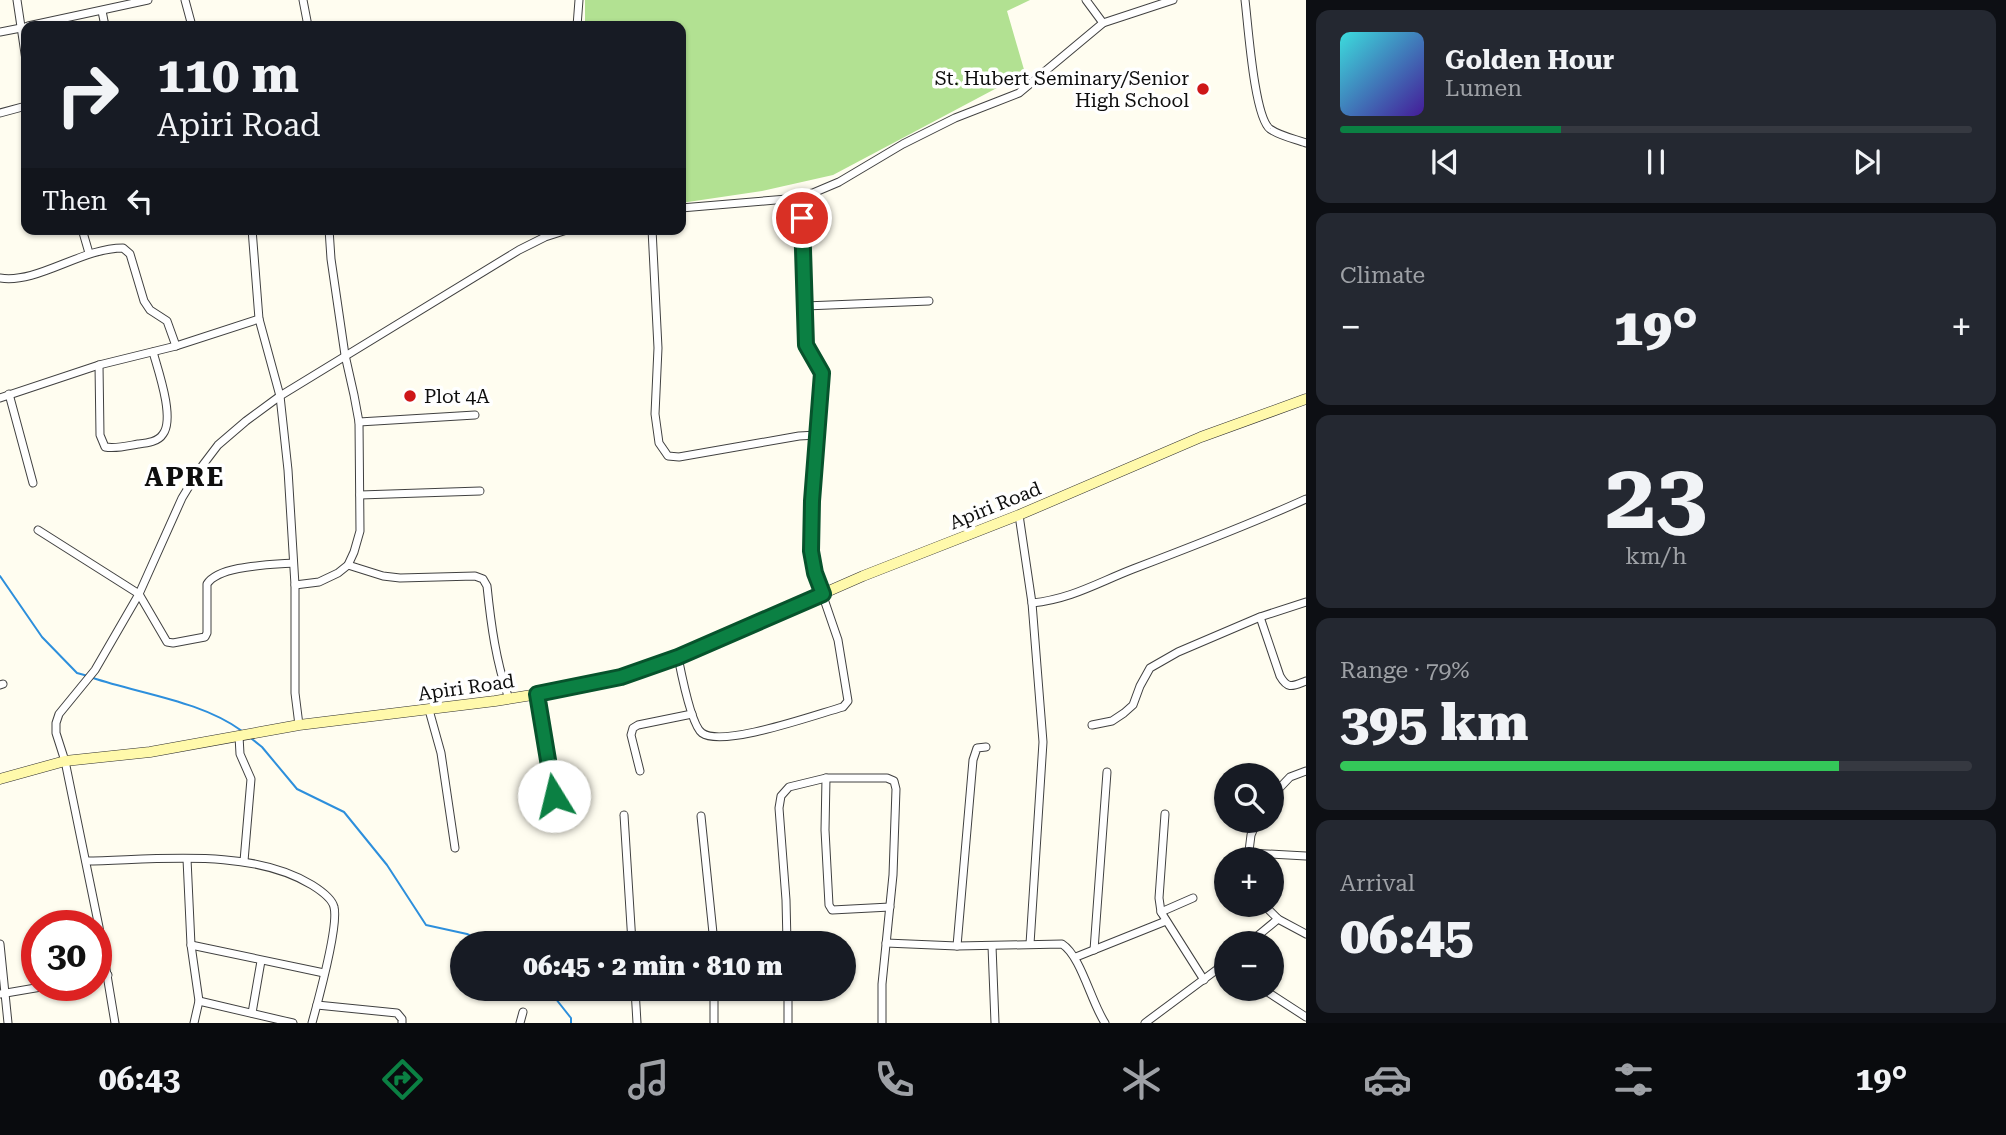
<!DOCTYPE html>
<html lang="en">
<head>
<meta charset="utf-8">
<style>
  :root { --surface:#171b24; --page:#242831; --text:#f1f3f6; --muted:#9ea1a6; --line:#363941; --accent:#0b8043 }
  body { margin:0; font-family:"Roboto Serif",serif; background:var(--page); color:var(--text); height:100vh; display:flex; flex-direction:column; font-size:26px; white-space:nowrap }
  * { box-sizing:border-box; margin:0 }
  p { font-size:23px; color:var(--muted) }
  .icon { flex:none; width:38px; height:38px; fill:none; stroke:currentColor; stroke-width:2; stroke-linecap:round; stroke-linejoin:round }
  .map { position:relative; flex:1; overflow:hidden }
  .sheet { display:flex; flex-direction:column; gap:10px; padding:10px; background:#0d0f14; width:700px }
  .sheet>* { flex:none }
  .banner { position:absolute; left:21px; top:21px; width:665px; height:214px; border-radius:14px; box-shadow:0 2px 5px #0004; background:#171b24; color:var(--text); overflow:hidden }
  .controls { position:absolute; left:1214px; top:763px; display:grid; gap:14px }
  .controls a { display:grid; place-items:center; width:70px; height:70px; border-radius:50%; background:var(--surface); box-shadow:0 2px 5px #0004; font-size:35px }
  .speed { position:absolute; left:21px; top:910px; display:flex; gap:14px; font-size:35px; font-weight:700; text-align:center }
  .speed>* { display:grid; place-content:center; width:91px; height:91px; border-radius:50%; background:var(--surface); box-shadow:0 2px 5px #0004; line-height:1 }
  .speed .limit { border:10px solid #d22; background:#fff; color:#111 }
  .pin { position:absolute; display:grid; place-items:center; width:60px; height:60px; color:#fff; margin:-30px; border:4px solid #fff; border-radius:50%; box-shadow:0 2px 7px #0007 }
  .me { position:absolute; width:77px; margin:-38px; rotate:351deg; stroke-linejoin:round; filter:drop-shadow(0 0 5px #0008) }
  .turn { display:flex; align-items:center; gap:24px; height:147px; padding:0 21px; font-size:32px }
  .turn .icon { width:91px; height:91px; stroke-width:2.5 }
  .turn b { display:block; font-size:49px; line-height:60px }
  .then { display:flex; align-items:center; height:66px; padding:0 21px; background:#0003; gap:14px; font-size:26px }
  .big { font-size:52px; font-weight:800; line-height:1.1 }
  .sheet .widget { flex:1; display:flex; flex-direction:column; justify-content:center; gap:10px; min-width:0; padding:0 24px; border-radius:14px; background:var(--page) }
  .sheet .dial { align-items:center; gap:0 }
  .dial b { font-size:91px; line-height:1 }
  .song { display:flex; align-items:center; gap:21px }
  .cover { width:84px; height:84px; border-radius:10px; background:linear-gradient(135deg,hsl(180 70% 55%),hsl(260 70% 35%)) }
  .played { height:7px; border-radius:4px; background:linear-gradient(90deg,var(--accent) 35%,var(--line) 35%) }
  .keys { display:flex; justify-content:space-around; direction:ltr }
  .heat { display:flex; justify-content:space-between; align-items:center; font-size:38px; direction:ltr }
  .charge { height:10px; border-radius:5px; background:linear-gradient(90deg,#34c759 79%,var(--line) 0) }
  .trip { position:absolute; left:450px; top:931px; width:406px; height:70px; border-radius:35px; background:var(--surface); box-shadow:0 2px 5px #0004; font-weight:800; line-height:70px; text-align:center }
  .dock { display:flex; height:112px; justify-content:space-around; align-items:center; background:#090b0e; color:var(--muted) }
  .dock .icon { width:49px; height:49px }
  .dock .selected { color:var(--accent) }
  .dock b { font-size:32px; color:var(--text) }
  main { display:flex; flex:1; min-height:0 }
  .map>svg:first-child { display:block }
  .forest { fill:#b2e192 }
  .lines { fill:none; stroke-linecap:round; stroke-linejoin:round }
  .stream { stroke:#2d8fdc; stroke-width:2 }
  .street-casing { stroke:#414141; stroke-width:9 }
  .secondary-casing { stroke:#303030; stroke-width:11 }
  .street { stroke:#fff; stroke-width:7 }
  .secondary { stroke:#fff9ab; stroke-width:10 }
  .route-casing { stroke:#07532c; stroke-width:18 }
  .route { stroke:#0b8043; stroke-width:12 }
  .poi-dot { fill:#ce1718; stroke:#fff; stroke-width:2.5 }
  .labels { text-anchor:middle; stroke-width:7; stroke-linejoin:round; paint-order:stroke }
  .poi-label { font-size:19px; fill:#0e0e0e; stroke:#fff; text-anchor:end }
  .street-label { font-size:19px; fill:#0e0e0e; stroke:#fff }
  .district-label { font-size:26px; font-weight:bold; letter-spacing:2px; fill:#0e0e0e; stroke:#fff }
</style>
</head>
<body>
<main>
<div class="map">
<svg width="1306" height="1023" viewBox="0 0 1306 1023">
  <rect width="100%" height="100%" fill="#fffdf0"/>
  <path class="forest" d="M585,0h445l-23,11 18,62 -192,102 -71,16 -81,12v-177h-96z"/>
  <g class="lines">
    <g class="stream">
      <path d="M0,576l42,61 35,36 11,3"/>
      <path d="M93,678c48,16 108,23 149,53"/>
      <path d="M252,739l10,8 35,42 47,23 43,53 39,60 41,9 18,9"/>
      <path d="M548,989l23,29v5"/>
    </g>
    <g class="street-casing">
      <g id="street">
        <path d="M17,0l9,60"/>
        <path d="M185,0l7,26"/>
        <path d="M303,0l5,26"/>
        <path d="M1086,0l17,23 70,-23"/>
        <path d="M1245,0c3,23 9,117 25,129 10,7 25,10 36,14"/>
        <path d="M102,11l3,15"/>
        <path d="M28,26l120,-26"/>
        <path d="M577,26l2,-26"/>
        <path d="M0,32l26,-5"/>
        <path d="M0,113l26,-7"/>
        <path d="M681,208l106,-9 26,-6 26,-11 64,-38 52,-26 64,-25 84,-70"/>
        <path d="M82,229l7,24"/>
        <path d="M252,229l7,90 21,77 8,74 7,115v108l4,32"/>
        <path d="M652,229l6,119 -3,66 4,29 9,13 11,1 120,-21 18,-1"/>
        <path d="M0,278c38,6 81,-30 123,-30l7,6 14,47 6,9 17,11 9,25"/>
        <path d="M805,306l124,-5"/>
        <path d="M99,365l1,70 5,12c11,2 22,-1 33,-3 9,-1 20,-2 25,-10 12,-16 -5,-64 -10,-82"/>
        <path d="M9,394l24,89"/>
        <path d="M0,398l99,-33 77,-19 83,-27"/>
        <path d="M359,422l116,-7"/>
        <path d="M360,495l120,-4"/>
        <path d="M1019,515l13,88 11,139 -13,202"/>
        <path d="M38,530l101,64 28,48 6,1 32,-6 2,-4v-49c12,-19 64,-19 86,-21"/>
        <path d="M348,565l35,11 17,2 75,-2 8,3 4,7c4,39 9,76 22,113"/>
        <path d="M295,585l24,-3 19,-9 10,-8 6,-13 6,-21 -1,-109 -5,-27 -9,-40 -14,-96 -2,-30"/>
        <path d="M1032,603c39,-4 65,-20 101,-34 58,-22 116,-44 173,-70"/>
        <path d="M1260,617l20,59c8,14 13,10 26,5"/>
        <path d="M678,657c3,15 13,68 24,76 21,15 115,-19 141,-26l5,-6 -10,-61 -23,-67 -4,-22 1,-50 10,-128 -16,-28 -5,-149"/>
        <path d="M0,685l3,-1"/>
        <path d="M537,694l19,117"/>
        <path d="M429,710l12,43 14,95"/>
        <path d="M1092,725l20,-4 12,-8 9,-8 7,-19 10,-18 28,-16 82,-35 46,-15"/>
        <path d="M239,736l1,18 11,25 -7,82"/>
        <path d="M640,771l-9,-36 2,-7 5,-3 54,-11"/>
        <path d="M826,778l-1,52 4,75 3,5 58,-3"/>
        <path d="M1272,796l18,-19 16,-6"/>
        <path d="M1165,814l-6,84 2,14 43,68"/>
        <path d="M624,815l8,128"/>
        <path d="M701,816l13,127"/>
        <path d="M1249,853l57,3"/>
        <path d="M187,859l4,86 8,56 -5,22"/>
        <path d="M1248,859l3,-24 6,-14"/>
        <path d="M86,861c70,-1 164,-14 226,24 8,5 20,13 22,22 5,19 -16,94 -22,116"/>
        <path d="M1264,905l14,14 28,15"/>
        <path d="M1161,912l32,-14"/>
        <path d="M787,943l-1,-43 -7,-92 2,-12 8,-9 37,-9h61l7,3 2,8 -3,86 -11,109v39"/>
        <path d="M886,943l71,3 105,-2c19,12 29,58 43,79"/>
        <path d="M1249,943l29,-24"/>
        <path d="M0,944l8,79"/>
        <path d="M191,945l133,28"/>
        <path d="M957,946l16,-186 4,-12 9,-1"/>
        <path d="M992,946l3,77"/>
        <path d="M1094,950l13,-178"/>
        <path d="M1076,957l90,-36"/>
        <path d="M96,977l12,-2"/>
        <path d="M635,989l2,34"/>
        <path d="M788,989v34"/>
        <path d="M1263,989l43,28"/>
        <path d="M0,994l53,-9"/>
        <path d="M199,1001l94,22"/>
        <path d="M317,1005l80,8 5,6v4"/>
        <path d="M252,1013l9,-52"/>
        <path d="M115,1023l-16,-96 -34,-166 -9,-28v-10l3,-9 36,-44 44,-76 43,-96 17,-28 19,-25 28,-24 34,-25 239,-146 26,-13 25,-8"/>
        <path d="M520,1023l3,-11"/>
        <path d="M714,1023v-34"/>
        <path d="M1145,1023l82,-61"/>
      </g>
    </g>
    <g class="secondary-casing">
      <path id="secondary" d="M0,779l65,-18 85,-9 149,-27 196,-24 74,-12 52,-12 57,-20 185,-81 156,-61 182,-78 105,-38"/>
    </g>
    <use href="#street" class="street"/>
    <use href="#secondary" class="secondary"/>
  </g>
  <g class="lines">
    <g class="route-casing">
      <path id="route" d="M554,796l-17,-102 84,-17 57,-20 145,-63 -8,-21 -4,-22 1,-50 10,-128 -16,-28 -4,-127"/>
    </g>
    <use href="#route" class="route"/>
  </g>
  <g class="poi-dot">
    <circle cx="1203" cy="89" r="7"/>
    <circle cx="410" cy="396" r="7"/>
  </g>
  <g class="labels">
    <g class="poi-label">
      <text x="1189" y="85">St. Hubert Seminary/Senior<tspan x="1189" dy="22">High School</tspan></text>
      <text x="424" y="403" text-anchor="start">Plot 4A</text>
    </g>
    <g class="street-label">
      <text transform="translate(995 505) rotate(-22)" y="7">Apiri Road</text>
      <text transform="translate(466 687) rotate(-8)" y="7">Apiri Road</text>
    </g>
    <g class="district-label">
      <text x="185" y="486">APRE</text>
    </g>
  </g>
</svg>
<div class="controls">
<a><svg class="icon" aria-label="search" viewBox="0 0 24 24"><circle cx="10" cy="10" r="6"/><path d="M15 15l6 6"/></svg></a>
<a>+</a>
<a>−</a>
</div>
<div class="speed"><div class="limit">30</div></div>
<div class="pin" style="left:802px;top:218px;background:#d93025"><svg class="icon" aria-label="arrive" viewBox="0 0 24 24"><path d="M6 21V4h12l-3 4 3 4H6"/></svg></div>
<svg class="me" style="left:554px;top:796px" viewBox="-20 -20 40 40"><circle r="19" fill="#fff"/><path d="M0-13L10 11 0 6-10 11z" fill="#0b8043"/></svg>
<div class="trip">06:45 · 2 min · 810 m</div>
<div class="banner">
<div class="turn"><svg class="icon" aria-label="right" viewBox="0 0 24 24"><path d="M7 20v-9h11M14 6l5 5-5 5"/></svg><div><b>110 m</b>Apiri Road</div></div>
<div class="then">Then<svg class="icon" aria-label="left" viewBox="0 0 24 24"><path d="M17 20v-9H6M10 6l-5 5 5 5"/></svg></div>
</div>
</div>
<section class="sheet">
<div class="widget">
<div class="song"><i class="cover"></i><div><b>Golden Hour</b><p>Lumen</p></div></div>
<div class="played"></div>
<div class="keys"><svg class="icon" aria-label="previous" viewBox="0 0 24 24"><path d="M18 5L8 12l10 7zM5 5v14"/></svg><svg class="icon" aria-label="pause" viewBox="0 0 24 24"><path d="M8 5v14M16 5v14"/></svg><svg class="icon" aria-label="next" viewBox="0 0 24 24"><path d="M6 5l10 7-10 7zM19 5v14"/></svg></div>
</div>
<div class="widget"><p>Climate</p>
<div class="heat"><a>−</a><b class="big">19°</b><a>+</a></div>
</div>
<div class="widget dial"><b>23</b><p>km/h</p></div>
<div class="widget"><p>Range · 79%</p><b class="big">395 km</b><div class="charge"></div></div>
<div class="widget"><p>Arrival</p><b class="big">06:45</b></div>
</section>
</main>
<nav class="dock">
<b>06:43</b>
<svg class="icon selected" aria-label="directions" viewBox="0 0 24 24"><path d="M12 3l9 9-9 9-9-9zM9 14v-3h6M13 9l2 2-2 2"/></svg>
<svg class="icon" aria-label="music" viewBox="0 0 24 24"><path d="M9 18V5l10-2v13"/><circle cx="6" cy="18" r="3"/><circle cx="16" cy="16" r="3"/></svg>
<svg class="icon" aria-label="phone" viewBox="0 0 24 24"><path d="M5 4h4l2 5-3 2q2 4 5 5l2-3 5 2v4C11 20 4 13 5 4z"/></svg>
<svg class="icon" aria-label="climate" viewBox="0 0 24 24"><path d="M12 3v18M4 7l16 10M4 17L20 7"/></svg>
<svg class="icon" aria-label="car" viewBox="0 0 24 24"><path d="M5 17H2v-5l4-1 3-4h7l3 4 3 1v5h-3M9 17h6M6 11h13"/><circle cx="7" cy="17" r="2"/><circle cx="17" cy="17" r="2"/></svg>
<svg class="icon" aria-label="filters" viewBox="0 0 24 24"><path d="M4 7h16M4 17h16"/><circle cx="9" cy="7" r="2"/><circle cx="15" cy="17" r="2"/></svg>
<b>19°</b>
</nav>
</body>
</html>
